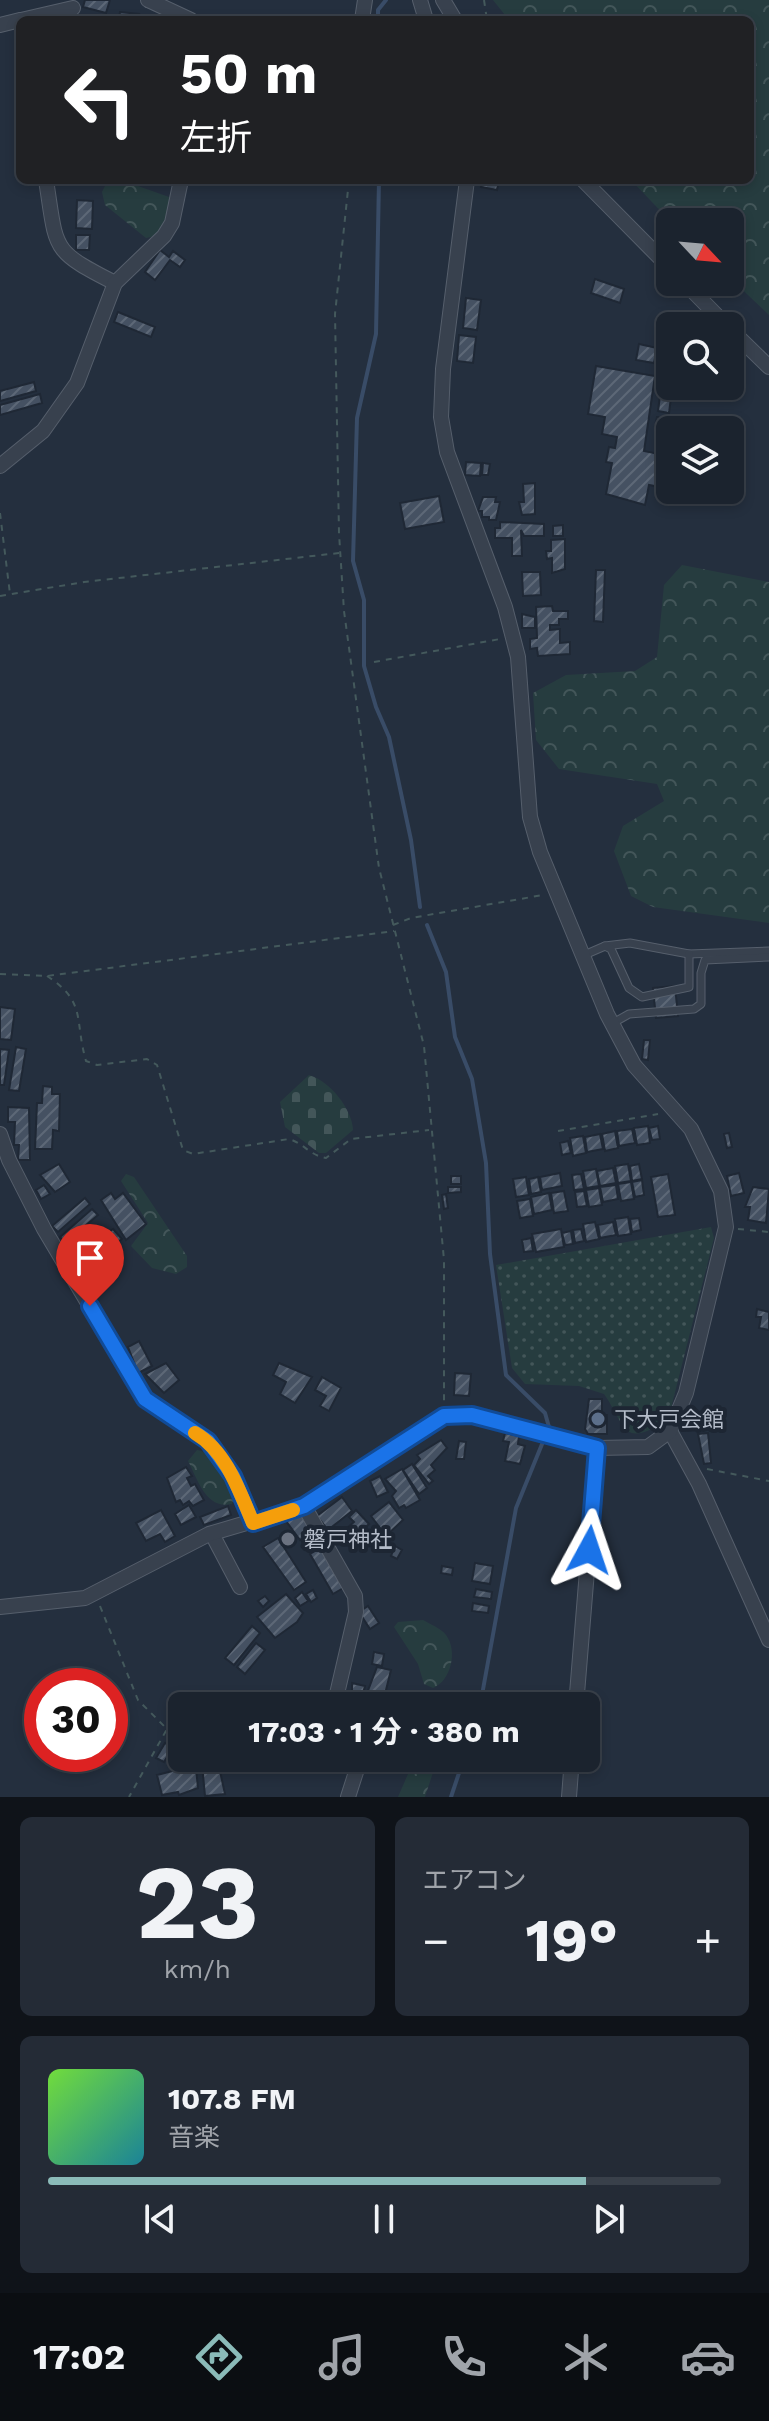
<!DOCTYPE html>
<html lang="ja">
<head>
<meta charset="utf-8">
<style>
  :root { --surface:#1b232e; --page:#242b36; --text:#f1f3f6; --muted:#a0a4aa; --line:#39404a; --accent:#8bbbb9 }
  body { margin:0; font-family:"Work Sans","Noto Sans JP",sans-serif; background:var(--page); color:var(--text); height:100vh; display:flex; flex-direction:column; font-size:30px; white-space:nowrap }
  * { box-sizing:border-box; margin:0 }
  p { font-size:26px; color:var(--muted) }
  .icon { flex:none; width:44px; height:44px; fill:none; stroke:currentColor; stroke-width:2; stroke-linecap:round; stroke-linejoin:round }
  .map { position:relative; height:1797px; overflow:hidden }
  .drawer { display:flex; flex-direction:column; gap:20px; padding:20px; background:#0f1319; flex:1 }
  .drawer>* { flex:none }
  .guide { position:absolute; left:16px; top:16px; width:738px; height:168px; border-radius:12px; box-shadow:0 4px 12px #0003,0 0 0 2px var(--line); background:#202124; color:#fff; overflow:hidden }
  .needle { width:52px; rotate:116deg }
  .controls { position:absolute; left:656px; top:208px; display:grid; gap:16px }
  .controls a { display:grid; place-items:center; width:88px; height:88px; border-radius:12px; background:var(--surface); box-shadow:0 4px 12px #0003,0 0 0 2px var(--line); font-size:40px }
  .speed { position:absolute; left:24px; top:1668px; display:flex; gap:16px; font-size:40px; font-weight:700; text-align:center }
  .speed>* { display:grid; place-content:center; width:104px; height:104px; border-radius:50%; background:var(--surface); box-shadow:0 4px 12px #0003,0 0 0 2px var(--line); line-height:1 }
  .speed .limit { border:12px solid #d22; background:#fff; color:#111 }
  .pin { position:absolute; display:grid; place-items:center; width:68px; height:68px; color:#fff; margin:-82px -34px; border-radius:50% 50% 50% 0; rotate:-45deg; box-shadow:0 0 8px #0007 }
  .pin .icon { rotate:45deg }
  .me { position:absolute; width:88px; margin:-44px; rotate:5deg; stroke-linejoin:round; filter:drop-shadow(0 0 6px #0008) }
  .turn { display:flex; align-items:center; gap:28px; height:168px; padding:0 32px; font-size:36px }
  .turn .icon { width:104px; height:104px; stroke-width:2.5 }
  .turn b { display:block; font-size:56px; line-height:68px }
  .big { font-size:60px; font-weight:700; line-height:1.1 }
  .drawer .tile { flex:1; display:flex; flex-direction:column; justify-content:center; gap:12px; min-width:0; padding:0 28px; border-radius:12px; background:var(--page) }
  .drawer .dial { align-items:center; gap:0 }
  .dial b { font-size:104px; line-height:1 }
  .song { display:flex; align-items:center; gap:24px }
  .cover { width:96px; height:96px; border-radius:12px; background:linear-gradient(135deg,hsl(100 70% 55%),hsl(190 70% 35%)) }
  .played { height:8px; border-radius:4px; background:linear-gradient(90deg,var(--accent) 80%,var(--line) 80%) }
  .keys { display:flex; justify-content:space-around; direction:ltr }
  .heat { display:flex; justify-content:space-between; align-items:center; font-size:44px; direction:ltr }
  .drawer .tiles { flex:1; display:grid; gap:20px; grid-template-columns:1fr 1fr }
  .tile:last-child { grid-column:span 2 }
  .trip { position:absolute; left:168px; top:1692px; width:432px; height:80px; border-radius:12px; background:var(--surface); box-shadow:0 4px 12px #0003,0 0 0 2px var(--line); font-weight:700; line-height:80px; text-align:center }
  .tab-bar { display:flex; height:128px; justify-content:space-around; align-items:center; background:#0b0e12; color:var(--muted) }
  .tab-bar .icon { width:56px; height:56px }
  .tab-bar .current { color:var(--accent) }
  .tab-bar b { font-size:36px; color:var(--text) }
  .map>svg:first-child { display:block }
  .grass { fill:url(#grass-dots) }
  .forest { fill:url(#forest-crowns) }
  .cemetery { fill:url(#cemetery-stones) }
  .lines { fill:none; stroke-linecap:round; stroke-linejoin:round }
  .stream { stroke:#394c67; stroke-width:4 }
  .building { fill:url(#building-hatch); stroke:#1f2835; stroke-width:2 }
  .service-casing { stroke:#565f6c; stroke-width:9 }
  .minor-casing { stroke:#565f6c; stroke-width:16 }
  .path { stroke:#44595c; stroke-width:2; stroke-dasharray:6 6; stroke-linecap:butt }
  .service { stroke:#38414e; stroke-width:7 }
  .minor { stroke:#38414e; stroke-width:14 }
  .route-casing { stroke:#114b97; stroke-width:20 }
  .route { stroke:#1a73e8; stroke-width:14 }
  .slow { stroke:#f59e0b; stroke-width:14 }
  .service-dot { fill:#5c6f8a; stroke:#1d2633; stroke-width:3 }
  .worship-dot { fill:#6b7280; stroke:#1d2633; stroke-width:3 }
  .labels { text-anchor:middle; stroke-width:8; stroke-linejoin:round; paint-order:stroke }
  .poi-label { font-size:22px; fill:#b4bcc9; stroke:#1d2633; text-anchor:start }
</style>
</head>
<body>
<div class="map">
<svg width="769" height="1797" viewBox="0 0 769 1797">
  <defs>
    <pattern id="grass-dots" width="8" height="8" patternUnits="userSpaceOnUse" patternTransform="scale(2)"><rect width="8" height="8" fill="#263c3f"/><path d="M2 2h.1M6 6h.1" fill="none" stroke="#435659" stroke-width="1.8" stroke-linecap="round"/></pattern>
    <pattern id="forest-crowns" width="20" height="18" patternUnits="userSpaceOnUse" patternTransform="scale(2)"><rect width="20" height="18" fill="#263c3f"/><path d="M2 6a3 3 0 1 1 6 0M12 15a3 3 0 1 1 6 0" fill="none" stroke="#435659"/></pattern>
    <pattern id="cemetery-stones" width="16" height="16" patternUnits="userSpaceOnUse" patternTransform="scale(2)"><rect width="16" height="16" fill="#263c3f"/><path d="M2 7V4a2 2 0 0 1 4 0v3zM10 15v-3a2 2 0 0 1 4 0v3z" fill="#435659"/></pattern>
    <pattern id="building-hatch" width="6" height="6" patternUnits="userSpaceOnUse" patternTransform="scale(2)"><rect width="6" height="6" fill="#455162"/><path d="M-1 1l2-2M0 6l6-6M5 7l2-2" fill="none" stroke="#5d6877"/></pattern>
  </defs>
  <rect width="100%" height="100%" fill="#242f3e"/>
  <path class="grass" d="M711,1227l3,11 -46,182c-47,29 -41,7 -64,-26l-25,-8 -54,-2 -13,-16 -16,-103z"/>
  <g class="forest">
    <path d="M493,0h276v315l-39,-37v-56h-59l-40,-42h119v-160h-241z"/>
    <path d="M121,180l48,17v23l-9,15 -14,3 -41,-33 -3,-13 4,-8z"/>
    <path d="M682,565l87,17v341l-116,-16 -22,-11 -17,-45 9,-25 41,-25 -7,-17 -98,-15 -23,-29 -3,-47 33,-18 69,-4 22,-14 7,-72z"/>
    <path d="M126,1174l8,3 53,79v11l-11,7 -24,-6 -21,-22 17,-23 -27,-42z"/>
    <path d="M197,1450c20,3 31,31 37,48l-2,6c-26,6 -34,-24 -44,-43z"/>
    <path d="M423,1620c7,4 19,9 23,15 12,16 5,46 -13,53l-9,-4 -6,-20 -24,-37 4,-5z"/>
    <path d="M415,1758h45l-5,14 -19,-9 -11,34h-27z"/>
  </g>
  <path class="cemetery" d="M309,1075c21,6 43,34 44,55l-27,23h-7l-34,-26 -5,-25z"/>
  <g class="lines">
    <g class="stream">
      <path d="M378,20v-10l8,-10"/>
      <path d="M379,180l-3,154 -19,84 -4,143 11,39v66l12,41 13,30 22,103 9,67"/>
      <path d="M427,925l19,47 9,65 17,42 14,84 4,91 16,121 39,38 4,14 -33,81 -36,198"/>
      <path d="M451,1797l13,-39"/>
    </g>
  </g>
  <g class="building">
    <path d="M85,0h25l-4,13 -23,-6z"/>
    <path d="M120,12l19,2 -1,6h-19z"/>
    <path d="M483,180h16l-2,10 -16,-3z"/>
    <path d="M77,200l16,1 -1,28 -16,-1z"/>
    <path d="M76,235h14l-1,15h-13z"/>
    <path d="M160,250l9,7 4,-6 12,9 -5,7 -10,-7 -15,20 -10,-8z"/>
    <path d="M595,279l29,10 -4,14 -29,-10z"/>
    <path d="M466,298l15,2 -4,30 -14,-2z"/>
    <path d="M118,312l37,15 -4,10 -37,-15z"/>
    <path d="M459,335l17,2 -3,26 -16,-2z"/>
    <path d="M639,344l18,4 -3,15 -18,-3z"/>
    <path d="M596,366l59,10 -11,75 15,3 -4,19 12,2 -2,13 -16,-3 -4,20 -39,-11 6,-31 -6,-1 3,-15 6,1 2,-11 -15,-3 3,-17 -17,-3z"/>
    <path d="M662,381l6,1 -2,7 6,1 -3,23 -11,-2z"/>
    <path d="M34,382l2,9 -36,10v-10z"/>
    <path d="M40,394l2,9 -42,12v-10z"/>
    <path d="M657,417l15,2 -2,10 -15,-3z"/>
    <path d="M466,462l15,1 -1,13 -15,-1z"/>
    <path d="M483,463l7,1 -2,11h-6z"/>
    <path d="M535,483v31l-13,1 -3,-13h5l-1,-18z"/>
    <path d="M439,496l5,26 -39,7 -5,-26z"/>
    <path d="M483,497h13l-1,5h5l-4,18h-7v-3h-7v-6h-4z"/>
    <path d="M500,522l44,2v12h-20l-3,-6 1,26h-10v-18h-17v-10h5z"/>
    <path d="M563,525v11h-10v-10z"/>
    <path d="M565,539v30l-13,4v-15l-5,1 -1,-8h5v-11z"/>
    <path d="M596,570h9l-2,52 -9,-1z"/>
    <path d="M522,572h18l1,23 -18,1z"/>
    <path d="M552,606l1,5h15v8h-9v6h-9v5l10,-1v14l10,-1v12l-32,2 -1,-8 -7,1v-10l7,-1 -1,-31z"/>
    <path d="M522,614l13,3v11h-13z"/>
    <path d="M675,986l3,30 -22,2 -3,-30z"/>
    <path d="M0,1007l15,2 -4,31 -11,-1z"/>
    <path d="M644,1040h6l-2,20 -6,-1z"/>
    <path d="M16,1047l10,2 -7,42 -10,-1z"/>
    <path d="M0,1049l9,1 -5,35h-4z"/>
    <path d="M43,1086l9,1v7h8l-1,37 -6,-1 -1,19h-17l2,-46h5z"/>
    <path d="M8,1107l21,1 1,52h-12l1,-15h-5l1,-23h-7z"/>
    <path d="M648,1126l2,17 -13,2 -3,-17z"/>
    <path d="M658,1126l2,13 -8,1 -3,-12z"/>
    <path d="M632,1129l3,14 -16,3 -2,-15z"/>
    <path d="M615,1131l3,17 -13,3 -3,-17z"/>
    <path d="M729,1133l3,14 -5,1 -3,-14z"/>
    <path d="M600,1134l3,15 -16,3 -2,-15z"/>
    <path d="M583,1136l3,17 -13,3 -3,-18z"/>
    <path d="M568,1141l3,12 -9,2 -2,-12z"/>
    <path d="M59,1164l11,18 -15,10 -15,-17z"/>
    <path d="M628,1164l3,17 -13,2 -3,-17z"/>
    <path d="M639,1164l3,15 -10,2 -2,-15z"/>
    <path d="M613,1168l3,15 -16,3 -3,-15z"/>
    <path d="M596,1169l3,17 -13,2 -3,-17z"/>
    <path d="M560,1173l2,13 -20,4 -2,-13z"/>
    <path d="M739,1173l5,20 -13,3 -4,-20z"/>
    <path d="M581,1174l3,15 -10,1 -2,-15z"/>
    <path d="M668,1174l7,41 -17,2 -7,-40z"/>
    <rect x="451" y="1176" width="10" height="8"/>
    <path d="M526,1177l3,18 -13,2 -3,-18z"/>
    <path d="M538,1177l3,15 -10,2 -2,-15z"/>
    <path d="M642,1180l2,15 -9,2 -3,-15z"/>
    <path d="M631,1182l3,17 -13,2 -3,-17z"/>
    <path d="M44,1185l6,9 -9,5 -5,-9z"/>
    <path d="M616,1185l2,14 -15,3 -3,-15z"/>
    <path d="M448,1187h13v5l-13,1z"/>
    <path d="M753,1187l16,2 -3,34 -18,-3 2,-13h-5z"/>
    <path d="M599,1188l3,17 -13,2 -3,-17z"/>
    <path d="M564,1191l4,20 -14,2 -3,-20z"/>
    <path d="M584,1191l3,15 -10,1 -2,-15z"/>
    <path d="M111,1193l4,6 8,-6 23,31 -20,16 -25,-40z"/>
    <path d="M549,1193l3,17 -18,4 -3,-17z"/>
    <path d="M446,1194l2,14 -4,1 -2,-14z"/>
    <path d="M85,1198l5,6 -32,28 -6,-6z"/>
    <path d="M530,1199l3,17 -13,2 -3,-17z"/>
    <path d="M92,1209l6,6 -33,28 -5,-6z"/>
    <path d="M628,1217l3,17 -13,2 -3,-17z"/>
    <path d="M639,1218l2,12 -9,2 -2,-13z"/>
    <path d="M595,1222l4,17 -13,3 -3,-18z"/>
    <path d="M613,1222l3,13 -16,3 -2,-13z"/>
    <path d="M113,1229l9,10 -40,34 -8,-9 13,-12 -2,-2z"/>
    <path d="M561,1229l3,18 -28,5 -4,-18z"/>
    <path d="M581,1229l3,12 -9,2 -2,-13z"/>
    <path d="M571,1231l2,13 -8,1 -3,-12z"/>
    <path d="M531,1238l2,13 -9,1 -2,-12z"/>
    <path d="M757,1309l12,3v18l-10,-2 2,-11h-5z"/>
    <path d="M139,1341l13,25 -14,7 -10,-26z"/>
    <path d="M166,1363l13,17 -15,13 -19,-19z"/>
    <path d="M279,1363l33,14 -17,26 -15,-9 6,-12 -13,-7z"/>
    <path d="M455,1373l16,1 -2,22 -15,-1z"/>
    <path d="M322,1377l19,11 -12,23 -9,-5 6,-10 -11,-6z"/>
    <path d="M589,1399h13v16h5v19h-19l-3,-5z"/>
    <path d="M505,1433l14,3 -1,8 7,2 -5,18 -15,-3 4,-19 -6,-1z"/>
    <path d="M708,1433l3,30 -7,1 -6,-30z"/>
    <path d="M441,1440l6,8 -16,17 4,5 -7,6 5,5 -4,3 -15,-19 6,-6 -3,-4z"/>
    <path d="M459,1441l7,1 -2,17h-8z"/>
    <path d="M412,1464l15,24 -8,6 -16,-24z"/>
    <path d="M186,1467l6,9 -5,2 4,8 4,-2 9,16 -11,6 -4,-5 -6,4 -3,-5 -4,2 -9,-24z"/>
    <path d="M402,1469l18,31 -14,8 -2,-3 -5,3 -7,-12 4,-5 -11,-12z"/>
    <path d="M380,1476l8,16 -11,5 -7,-16z"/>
    <path d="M342,1497l10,14 -24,19 -11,-14z"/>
    <path d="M389,1502l14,18 -17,16 -15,-20z"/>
    <path d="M189,1505l7,12 -15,8 -6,-11z"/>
    <path d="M228,1506l3,9 -27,10 -4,-8z"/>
    <path d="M161,1510l14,26 -10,6 -5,-8 -14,7 -10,-18z"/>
    <path d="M356,1510l13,14 -14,13 -8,-9 7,-6 -5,-5z"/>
    <path d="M302,1512l11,21 -13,7 -14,-19z"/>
    <circle cx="288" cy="1539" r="5.5"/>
    <path d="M316,1535l6,10 -12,7 -7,-10z"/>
    <path d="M278,1538l28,44 -12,8 -31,-43z"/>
    <path d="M395,1546l7,4 -5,9 -6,-3z"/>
    <path d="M322,1547l23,40 -12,7 -23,-40z"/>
    <path d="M475,1563l18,3 -3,18 -18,-3z"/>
    <path d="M442,1566l11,2 -1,7 -11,-2z"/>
    <path d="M476,1589l16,3 -1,7 -17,-2z"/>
    <path d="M313,1590l4,8 -6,4 -5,-8z"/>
    <path d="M302,1592l6,9 -8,5 -5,-8z"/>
    <path d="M286,1594l17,19 -6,9 -22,16 -18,-21z"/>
    <path d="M265,1596l4,5 -6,6 -5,-6z"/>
    <path d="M473,1603l16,3 -1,7 -16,-2z"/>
    <path d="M368,1606l11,17 -9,6 -11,-17z"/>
    <path d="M252,1626l8,7 -26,32 -9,-7z"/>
    <path d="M256,1643l9,7 -20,24 -8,-7z"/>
    <path d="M374,1652l10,2 -2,12 -10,-2z"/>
    <path d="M377,1667l14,3 -9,36 -18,-5z"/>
    <path d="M352,1683l13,3 -4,15 -9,-2z"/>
    <path d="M165,1743l8,4 -9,15 -8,-4z"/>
    <path d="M218,1762l7,32 -20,2 -3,-32z"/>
    <path d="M184,1768h12l2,20 -19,7 -1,-3 -16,3 -5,-20z"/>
  </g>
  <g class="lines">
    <g class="service-casing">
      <g id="service">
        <path d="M605,946l25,-3 59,11 80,-3"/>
        <path d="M582,956l23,-10 6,3 18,39 13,9 47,-10v-33"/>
        <path d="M613,1023l16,-9 65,-5 7,-5v-31l4,-13 64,-3"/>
      </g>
    </g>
    <g class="minor-casing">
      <g id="minor">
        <path d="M148,0l43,20"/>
        <path d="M420,0l6,20"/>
        <path d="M443,0l12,20"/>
        <path d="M21,20l52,-12"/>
        <path d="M362,20l3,-20"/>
        <path d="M0,25l20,-5"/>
        <path d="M46,180c11,70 4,70 69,103"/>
        <path d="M583,180l87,88"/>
        <path d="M684,282l43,44"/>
        <path d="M730,329l39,38"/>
        <path d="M0,466l43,-35 34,-48 38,-100 49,-47 8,-13 9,-43"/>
        <path d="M0,1134l9,26 35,69 101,170 63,42 25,35 20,47"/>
        <path d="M670,1431l29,53 70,156"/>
        <path d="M304,1506l51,90 1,16 -20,86 2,8"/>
        <path d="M212,1534l28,53"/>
        <path d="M0,1607l85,-9 124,-64 95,-28 140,-90 28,-1 125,33 51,-1 22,-16 16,-38 40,-166 -5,-36 -30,-62 -57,-64 -27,-51 -67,-162 -10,-35 -12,-160 -13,-50 -58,-155 -6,-35 2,-48 24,-189"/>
        <path d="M312,1706l24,-8"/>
        <path d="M576,1706l21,-258"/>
        <path d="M348,1797l8,-25 -4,-14"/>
        <path d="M569,1797l3,-39"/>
      </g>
    </g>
    <g class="path">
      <path d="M484,0l3,20"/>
      <path d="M349,180l-14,134 4,219 5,78 35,257 45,178 20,214v141"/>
      <path d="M0,513l10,81"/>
      <path d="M0,596l84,-14 255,-29"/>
      <path d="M374,662l126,-23"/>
      <path d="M393,925l18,-7 132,-23"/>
      <path d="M0,974l47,2 347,-45"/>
      <path d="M47,976c40,26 27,43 39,85l11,4 50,-6 10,6 26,85 10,4 96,-15c14,4 22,17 37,19l25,-19 78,-9"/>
      <path d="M558,1131l100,-17"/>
      <path d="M738,1229l31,3"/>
      <path d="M707,1469l62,12"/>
      <path d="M100,1606l38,94 29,29 -38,68"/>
    </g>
    <use href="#service" class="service"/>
    <use href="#minor" class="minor"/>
  </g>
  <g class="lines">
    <g class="route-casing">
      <path id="route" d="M90,1306l55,93 63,42 25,35 20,47 51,-17 140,-90 28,-1 125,33 -8,102"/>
    </g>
    <use href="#route" class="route"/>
    <path class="slow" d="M195,1433c31,18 44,57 58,90l40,-13"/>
  </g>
  <circle class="service-dot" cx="598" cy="1419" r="8"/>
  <circle class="worship-dot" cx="288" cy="1539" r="8"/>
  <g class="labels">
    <g class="poi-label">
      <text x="614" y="1427">下大戸会館</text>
      <text x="304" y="1547">磐戸神社</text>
    </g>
  </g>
</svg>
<div class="controls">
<a><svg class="needle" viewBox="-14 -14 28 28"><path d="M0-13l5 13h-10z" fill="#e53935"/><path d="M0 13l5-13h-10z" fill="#a0a4aa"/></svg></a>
<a><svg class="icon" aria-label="search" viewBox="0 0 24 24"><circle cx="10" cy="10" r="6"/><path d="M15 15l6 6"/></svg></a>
<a><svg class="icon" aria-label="layers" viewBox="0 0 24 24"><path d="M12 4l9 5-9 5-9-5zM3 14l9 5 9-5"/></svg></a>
</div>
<div class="speed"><div class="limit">30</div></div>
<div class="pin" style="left:90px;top:1306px;background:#d93025"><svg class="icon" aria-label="arrive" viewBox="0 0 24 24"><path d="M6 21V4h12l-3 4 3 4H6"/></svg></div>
<svg class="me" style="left:589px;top:1550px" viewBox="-20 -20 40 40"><path d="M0-17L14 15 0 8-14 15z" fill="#1a73e8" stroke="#fff" stroke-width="4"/></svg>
<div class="trip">17:03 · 1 分 · 380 m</div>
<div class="guide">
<div class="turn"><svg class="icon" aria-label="left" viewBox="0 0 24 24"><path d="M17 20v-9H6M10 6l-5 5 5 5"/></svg><div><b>50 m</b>左折</div></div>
</div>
</div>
<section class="drawer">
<div class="tiles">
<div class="tile dial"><b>23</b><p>km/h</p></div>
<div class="tile"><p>エアコン</p>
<div class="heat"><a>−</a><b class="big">19°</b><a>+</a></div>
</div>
<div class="tile">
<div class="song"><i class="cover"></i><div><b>107.8 FM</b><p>音楽</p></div></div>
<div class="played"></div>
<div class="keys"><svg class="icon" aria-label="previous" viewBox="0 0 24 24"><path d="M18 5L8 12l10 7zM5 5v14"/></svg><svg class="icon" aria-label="pause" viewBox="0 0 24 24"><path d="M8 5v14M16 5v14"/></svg><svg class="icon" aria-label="next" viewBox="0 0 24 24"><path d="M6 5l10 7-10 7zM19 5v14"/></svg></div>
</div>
</div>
</section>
<nav class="tab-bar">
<b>17:02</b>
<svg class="icon current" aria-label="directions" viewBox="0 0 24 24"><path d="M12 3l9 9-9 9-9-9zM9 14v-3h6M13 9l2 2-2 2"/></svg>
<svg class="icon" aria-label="music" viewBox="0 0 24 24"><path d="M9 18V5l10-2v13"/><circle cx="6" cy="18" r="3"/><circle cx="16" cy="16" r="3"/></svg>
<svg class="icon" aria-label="phone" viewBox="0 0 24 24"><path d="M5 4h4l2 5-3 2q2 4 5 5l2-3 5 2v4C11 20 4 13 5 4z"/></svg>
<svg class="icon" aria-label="climate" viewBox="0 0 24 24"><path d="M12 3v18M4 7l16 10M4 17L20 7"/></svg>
<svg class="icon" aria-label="car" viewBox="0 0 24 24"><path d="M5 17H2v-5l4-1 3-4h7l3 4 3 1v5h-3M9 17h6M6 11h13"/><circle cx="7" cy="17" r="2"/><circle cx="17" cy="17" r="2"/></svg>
</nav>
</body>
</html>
